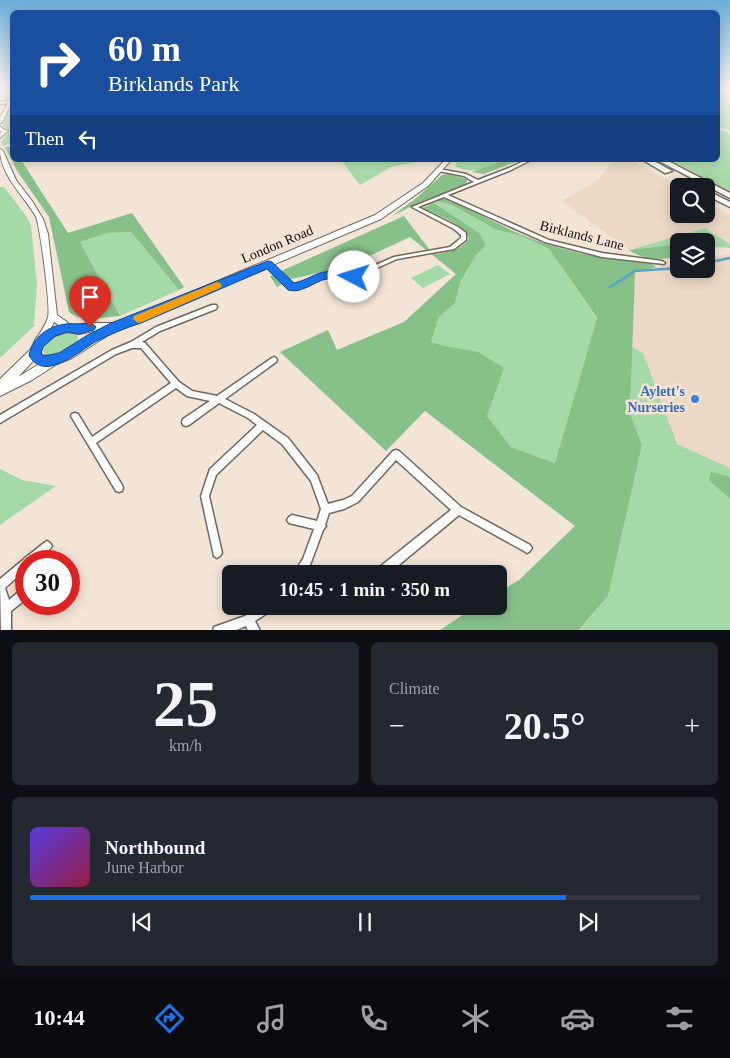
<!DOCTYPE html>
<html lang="en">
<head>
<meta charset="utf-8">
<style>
  :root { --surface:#171b24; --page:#242831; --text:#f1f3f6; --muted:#9ea1a6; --line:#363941; --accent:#1a73e8 }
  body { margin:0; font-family:Georgia,serif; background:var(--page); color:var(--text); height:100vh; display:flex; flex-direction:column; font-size:19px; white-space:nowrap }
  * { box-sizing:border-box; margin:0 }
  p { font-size:16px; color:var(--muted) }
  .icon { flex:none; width:28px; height:28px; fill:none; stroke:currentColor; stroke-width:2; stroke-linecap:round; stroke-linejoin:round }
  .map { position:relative; height:630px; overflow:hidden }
  .drawer { display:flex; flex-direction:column; gap:12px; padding:12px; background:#0d0f14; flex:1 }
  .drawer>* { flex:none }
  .guide { position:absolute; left:10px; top:10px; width:710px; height:152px; border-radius:8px; box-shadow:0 2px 12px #0003; background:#1a4fa0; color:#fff; overflow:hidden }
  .controls { position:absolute; left:670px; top:178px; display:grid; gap:10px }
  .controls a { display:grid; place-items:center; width:45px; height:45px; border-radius:8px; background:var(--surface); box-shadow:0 2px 12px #0003; font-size:25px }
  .speed { position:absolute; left:15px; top:550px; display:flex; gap:10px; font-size:25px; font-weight:700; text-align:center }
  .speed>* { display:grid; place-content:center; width:65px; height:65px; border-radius:50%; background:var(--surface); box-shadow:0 2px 12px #0003; line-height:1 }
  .speed .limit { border:8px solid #d22; background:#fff; color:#111 }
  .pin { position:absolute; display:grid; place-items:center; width:42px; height:42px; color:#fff; margin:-51px -21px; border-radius:50% 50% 50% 0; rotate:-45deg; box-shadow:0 0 5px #0007 }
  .pin .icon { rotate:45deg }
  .me { position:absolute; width:55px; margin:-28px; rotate:275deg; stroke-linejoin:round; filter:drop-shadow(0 0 4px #0008) }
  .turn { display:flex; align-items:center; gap:18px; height:105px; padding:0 15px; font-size:22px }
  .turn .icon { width:65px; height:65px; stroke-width:2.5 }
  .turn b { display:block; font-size:35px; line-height:42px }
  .then { display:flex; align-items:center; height:48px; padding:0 15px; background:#0003; gap:10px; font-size:19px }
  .big { font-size:38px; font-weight:700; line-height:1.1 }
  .drawer .widget { flex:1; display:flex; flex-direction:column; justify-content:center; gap:8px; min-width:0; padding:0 18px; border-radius:8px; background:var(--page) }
  .drawer .dial { align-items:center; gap:0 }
  .dial b { font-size:65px; line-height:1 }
  .song { display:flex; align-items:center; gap:15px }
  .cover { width:60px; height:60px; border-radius:8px; background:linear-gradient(135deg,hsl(250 70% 55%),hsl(340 70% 35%)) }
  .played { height:5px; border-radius:2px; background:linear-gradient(90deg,var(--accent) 80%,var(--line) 80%) }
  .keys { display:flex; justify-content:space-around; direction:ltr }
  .heat { display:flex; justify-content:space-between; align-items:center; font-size:28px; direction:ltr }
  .drawer .tiles { flex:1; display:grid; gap:12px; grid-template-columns:1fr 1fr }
  .widget:last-child { grid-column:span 2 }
  .trip { position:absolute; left:222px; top:565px; width:285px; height:50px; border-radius:8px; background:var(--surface); box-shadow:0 2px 12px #0003; font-weight:700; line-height:50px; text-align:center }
  .tab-bar { display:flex; height:80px; justify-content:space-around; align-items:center; background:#090b0e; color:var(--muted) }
  .tab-bar .icon { width:35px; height:35px }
  .tab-bar .active { color:var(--accent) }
  .tab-bar b { font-size:22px; color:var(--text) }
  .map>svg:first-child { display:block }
  .built { fill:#ecd8c5 }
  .green { fill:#a6d9a8 }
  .forest { fill:#88c08a }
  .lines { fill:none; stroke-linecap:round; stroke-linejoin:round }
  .stream { stroke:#55a4ca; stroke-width:2.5 }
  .street-casing { stroke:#74685b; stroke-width:3 }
  .secondary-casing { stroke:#74685b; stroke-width:2 }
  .primary-casing { stroke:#74685b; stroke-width:2 }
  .highway-casing { stroke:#74685b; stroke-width:3 }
  .street { fill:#fff; fill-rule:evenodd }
  .secondary { fill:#fff; fill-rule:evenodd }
  .primary { fill:#fff; fill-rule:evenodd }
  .highway { fill:#fff; fill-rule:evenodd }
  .route { fill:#1a73e8; stroke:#114b97 }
  .slow { fill:#f59e0b }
  .shop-dot { fill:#3f7fe0; stroke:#f2e4d6; stroke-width:2 }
  .labels { text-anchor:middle; stroke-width:5; stroke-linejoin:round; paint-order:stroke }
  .street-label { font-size:14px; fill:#16110c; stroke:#f2e4d6 }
  .shop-label { font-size:14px; font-weight:bold; fill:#366cbe; stroke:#f2e4d6; text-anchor:end }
</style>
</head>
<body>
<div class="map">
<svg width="730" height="631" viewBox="0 0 730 631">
  <rect width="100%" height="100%" fill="#f2e4d6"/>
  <g class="built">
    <path d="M615,160h16l48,26v28h27v-12l24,13v29l-25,-16 -76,22 -67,-49 36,-21z"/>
    <path d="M730,254v214l-53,-24 -34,-91 -11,-6 3,-76 44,-8v6h27v-11z"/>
  </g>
  <g class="green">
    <path d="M718,88l12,1v41l-12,-3z"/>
    <path d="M12,103v40l-10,3 -1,-5 9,-10 -7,-4 -1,-3z"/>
    <path d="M718,129l12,4v58l-59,-31h47z"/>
    <path d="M341,160h87l-37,7 -31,18z"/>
    <path d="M458,160h47c-19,7 -31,16 -50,6z"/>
    <path d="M0,187h4l23,30 4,9 6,58 -3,42 -34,32z"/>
    <path d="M437,201l15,4 45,25 24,6 28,13 48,70 -42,144 -44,-16 -24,-31 -37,-69 -19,-5 8,-25 16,-14 5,-19 16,-29 9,-10 -7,-12 -44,-30z"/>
    <path d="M705,228l25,16v4l-24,-2v-5h-27v3l-50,6z"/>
    <path d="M131,232l48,58 -59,26 -40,-74 28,-9z"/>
    <path d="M438,265l12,9 -27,14 -12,-10z"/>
    <path d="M70,331l7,4 1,3c-4,13 -21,21 -33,16l-2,-3 2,-8 14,-10z"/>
    <path d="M632,347l11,6 34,91 53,24v162l-151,1 29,-35 34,-151 -12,-32z"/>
    <path d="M0,469l22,11 34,6 -56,39z"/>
  </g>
  <g class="forest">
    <path d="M5,147h7v13h9l47,73 64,-20 52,74 -5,3 -48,-58 -23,1 -28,9 40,74c-17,1 -38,7 -51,-4l-20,-95 -33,-48z"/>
    <path d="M505,160h15l-36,14 -12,-2z"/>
    <path d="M448,174l19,5v5l-47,18 -28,14 23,-17 27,-24z"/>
    <path d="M446,197c34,17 68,37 104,48 33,11 68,15 102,19l4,3 -21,5 -5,141 12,32 -34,151 -29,34h-139l36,-24h23v-14l20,-12 56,-54 -150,-115 -39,40 -106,-99 48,-22 9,20 67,-28 52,-48 -46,-37 -64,30 -55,12 -14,8 -7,-11 134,-60 25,33 8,5c12,-3 24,-4 32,-15 -5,-16 -33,-24 -47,-31l12,-5 45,30 7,12 -10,10 -16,28 -5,20 -16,14 -8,25 19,5 28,5 26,16 -17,48 24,31 44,16 42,-145 -48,-69 -28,-13 -24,-6 -45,-25 -15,-4z"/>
    <path d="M679,244v13c-20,2 -33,5 -50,-7z"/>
    <path d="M711,472l19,5v22l-21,-19z"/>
  </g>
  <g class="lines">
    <g class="stream">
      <path d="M706,263l24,-5"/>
      <path d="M610,287l25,-16 44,-3"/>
    </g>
    <g class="street-casing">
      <g id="street">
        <path d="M12,101l-1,2 -11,1v-2z"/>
        <path d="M526,160h5l-20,10 -63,25 101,45 53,13 60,8 3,2 -1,1 -62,-7 -57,-15 -101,-45 -26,10 40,20 8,6v7l-12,9 -57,10 -22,10 -12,8 -40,1 -14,7 -18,4 -2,-1 -24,-24 3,-2 2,1 22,22 14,-3 16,-8h38l11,-7 23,-10 56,-10 11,-9v-3l-7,-6 -42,-22 62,-25 -10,-6 -25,-5v-2l27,5 12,6 31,-12z"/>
        <path d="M212,305h4l1,2 -1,2 -56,22 -18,11 3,1 34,39 13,9 25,5 55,-38 2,-1 2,1 1,2 -1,2 -51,37 29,15 34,24 29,37 11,29 15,-4 9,-4 41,-45 3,-1 3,1 62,56 69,38 2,3 -2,3 -3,2 -3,-2 -65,-36 -71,59h-13l1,-4 75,-60 -55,-50 -38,42 -14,7 -15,4 -4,12 1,1 -3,4 -13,35 -6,9h-11l10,-15 11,-30 -25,-6 -2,-3 2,-3 3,-2 25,6 4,-12 -10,-28 -29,-37 -19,-14 -47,45 -7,21 13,57 -2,3 -3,2 -3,-2 -13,-60 9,-27 47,-44 -9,-7 -29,-15 -30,22 -3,1 -3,-1 -1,-3 1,-3 27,-18 -23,-5 -11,-8 -80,55 26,42 1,3 -1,3 -3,1 -3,-1 -45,-75 1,-2 3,-1 3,1 14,23 79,-54 -30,-35h-9l-16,6 -116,69v-8l112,-65 19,-8 25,-15z"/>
        <path d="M47,541l3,2 2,3 -2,3 -14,12h-10v8l-21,19 4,12 13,-11 4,-1v11l-15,12v20h-10l-1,-52 23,-19 2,-2 19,-15z"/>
        <path d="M259,606h14l-1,4 -17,11 5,10h-12l-2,-5 -12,5h-21l1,-4 31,-11z"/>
      </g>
    </g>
    <g class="secondary-casing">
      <g id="secondary">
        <path d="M10,98h2v4l-10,20 -2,1v-5z"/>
        <path d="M0,126l3,3 5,2 -8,7v-5l2,-1 -2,-1z"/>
        <path d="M0,149l3,2 13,29 16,21 11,18 5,15 9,81 10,7 5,6 -2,2c-6,2 -10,-5 -16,-8l-11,22h-6l-2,-3c4,-7 11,-16 13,-24 3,-8 -8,-91 -12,-100 -12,-22 -36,-41 -36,-68z"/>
      </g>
    </g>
    <g class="primary-casing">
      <path id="primary" d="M445,160h6l-23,26 -47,33 -271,115 -38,24 -15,6 -25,16 -32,16v-17l31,-30 5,-11 11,-8 20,-6 12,2 11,-3h26l16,-6 243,-102 48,-32zM99,330c-18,9 -37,30 -57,25l-2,-3 4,-8 11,-8 12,-4 12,2zM34,360l7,3 -23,14z"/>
    </g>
    <g class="highway-casing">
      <g id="highway">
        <path d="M643,160h9l20,11 -7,2z"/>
        <path d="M657,160h9l64,33v5z"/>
        <path d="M706,190l24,12v5l-24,-12z"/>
      </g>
    </g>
    <use href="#street" class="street"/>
    <use href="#secondary" class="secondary"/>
    <use href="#primary" class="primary"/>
    <use href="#highway" class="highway"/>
  </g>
  <linearGradient id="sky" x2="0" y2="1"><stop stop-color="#6daedc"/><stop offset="0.5" stop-color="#f9f3ed"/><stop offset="1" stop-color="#f9f3ed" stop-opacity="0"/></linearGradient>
  <rect width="730" height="176" fill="url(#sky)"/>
  <path class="route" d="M268,261l4,1 22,21c10,-2 17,-7 26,-10 10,-3 32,-3 40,4l-6,4c-9,-1 -19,-3 -28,-2 -13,3 -24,15 -38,11l-21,-21 -126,54c-16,5 -30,11 -44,18 -17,9 -53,43 -68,14 4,-18 19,-29 37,-31 9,-1 14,1 24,-2l6,5 -2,3 -15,4 -12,-2 -12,4 -12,11 -2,7 3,2 15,-3 27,-17 25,-13z"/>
  <path class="slow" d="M217,282l3,1 2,3 -2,2 -78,34 -4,1 -5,-4 1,-3z"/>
  <circle class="shop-dot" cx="695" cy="399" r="5"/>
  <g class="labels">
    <g class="street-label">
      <text transform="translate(582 235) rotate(14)" y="5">Birklands Lane</text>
      <text transform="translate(277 244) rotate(-23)" y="5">London Road</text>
    </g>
    <g class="shop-label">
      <text x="685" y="396">Aylett's<tspan x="685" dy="16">Nurseries</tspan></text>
    </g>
  </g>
</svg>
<div class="controls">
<a><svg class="icon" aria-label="search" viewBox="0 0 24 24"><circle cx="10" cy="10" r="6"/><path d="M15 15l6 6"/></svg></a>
<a><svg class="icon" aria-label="layers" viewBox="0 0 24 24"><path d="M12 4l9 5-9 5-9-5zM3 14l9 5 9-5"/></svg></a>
</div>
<div class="speed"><div class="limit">30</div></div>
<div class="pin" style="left:90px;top:327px;background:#d93025"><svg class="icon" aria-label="arrive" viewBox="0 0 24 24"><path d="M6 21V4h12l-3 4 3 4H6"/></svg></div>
<svg class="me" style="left:354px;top:277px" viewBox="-20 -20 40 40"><circle r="19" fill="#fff"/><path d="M0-13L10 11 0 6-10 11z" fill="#1a73e8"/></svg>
<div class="trip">10:45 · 1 min · 350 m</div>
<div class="guide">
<div class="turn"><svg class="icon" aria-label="right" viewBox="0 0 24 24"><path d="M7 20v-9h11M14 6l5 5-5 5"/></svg><div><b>60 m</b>Birklands Park</div></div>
<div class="then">Then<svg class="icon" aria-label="left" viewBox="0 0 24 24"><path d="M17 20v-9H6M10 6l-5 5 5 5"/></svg></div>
</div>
</div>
<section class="drawer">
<div class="tiles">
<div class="widget dial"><b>25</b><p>km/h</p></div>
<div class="widget"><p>Climate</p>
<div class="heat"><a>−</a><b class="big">20.5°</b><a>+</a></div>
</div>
<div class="widget">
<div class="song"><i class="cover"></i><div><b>Northbound</b><p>June Harbor</p></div></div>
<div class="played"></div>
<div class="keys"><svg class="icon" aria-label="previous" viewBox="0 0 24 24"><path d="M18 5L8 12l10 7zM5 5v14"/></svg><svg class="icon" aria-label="pause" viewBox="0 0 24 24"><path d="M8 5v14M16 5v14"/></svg><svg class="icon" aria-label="next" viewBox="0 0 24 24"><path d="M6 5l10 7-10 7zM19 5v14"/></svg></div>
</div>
</div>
</section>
<nav class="tab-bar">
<b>10:44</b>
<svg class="icon active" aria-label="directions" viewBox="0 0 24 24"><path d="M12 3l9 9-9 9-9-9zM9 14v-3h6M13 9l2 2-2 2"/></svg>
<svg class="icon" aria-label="music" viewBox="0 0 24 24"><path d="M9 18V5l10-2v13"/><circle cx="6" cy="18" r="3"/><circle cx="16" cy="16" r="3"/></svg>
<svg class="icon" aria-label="phone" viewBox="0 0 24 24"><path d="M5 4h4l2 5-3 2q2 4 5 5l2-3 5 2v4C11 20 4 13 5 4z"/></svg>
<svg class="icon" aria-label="climate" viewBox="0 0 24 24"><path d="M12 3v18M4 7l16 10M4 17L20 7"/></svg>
<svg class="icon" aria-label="car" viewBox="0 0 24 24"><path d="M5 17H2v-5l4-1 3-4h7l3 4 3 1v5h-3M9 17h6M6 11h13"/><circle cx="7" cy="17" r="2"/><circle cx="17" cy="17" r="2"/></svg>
<svg class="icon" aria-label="filters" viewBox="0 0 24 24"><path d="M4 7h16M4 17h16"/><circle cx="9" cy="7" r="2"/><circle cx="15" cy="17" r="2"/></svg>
</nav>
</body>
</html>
